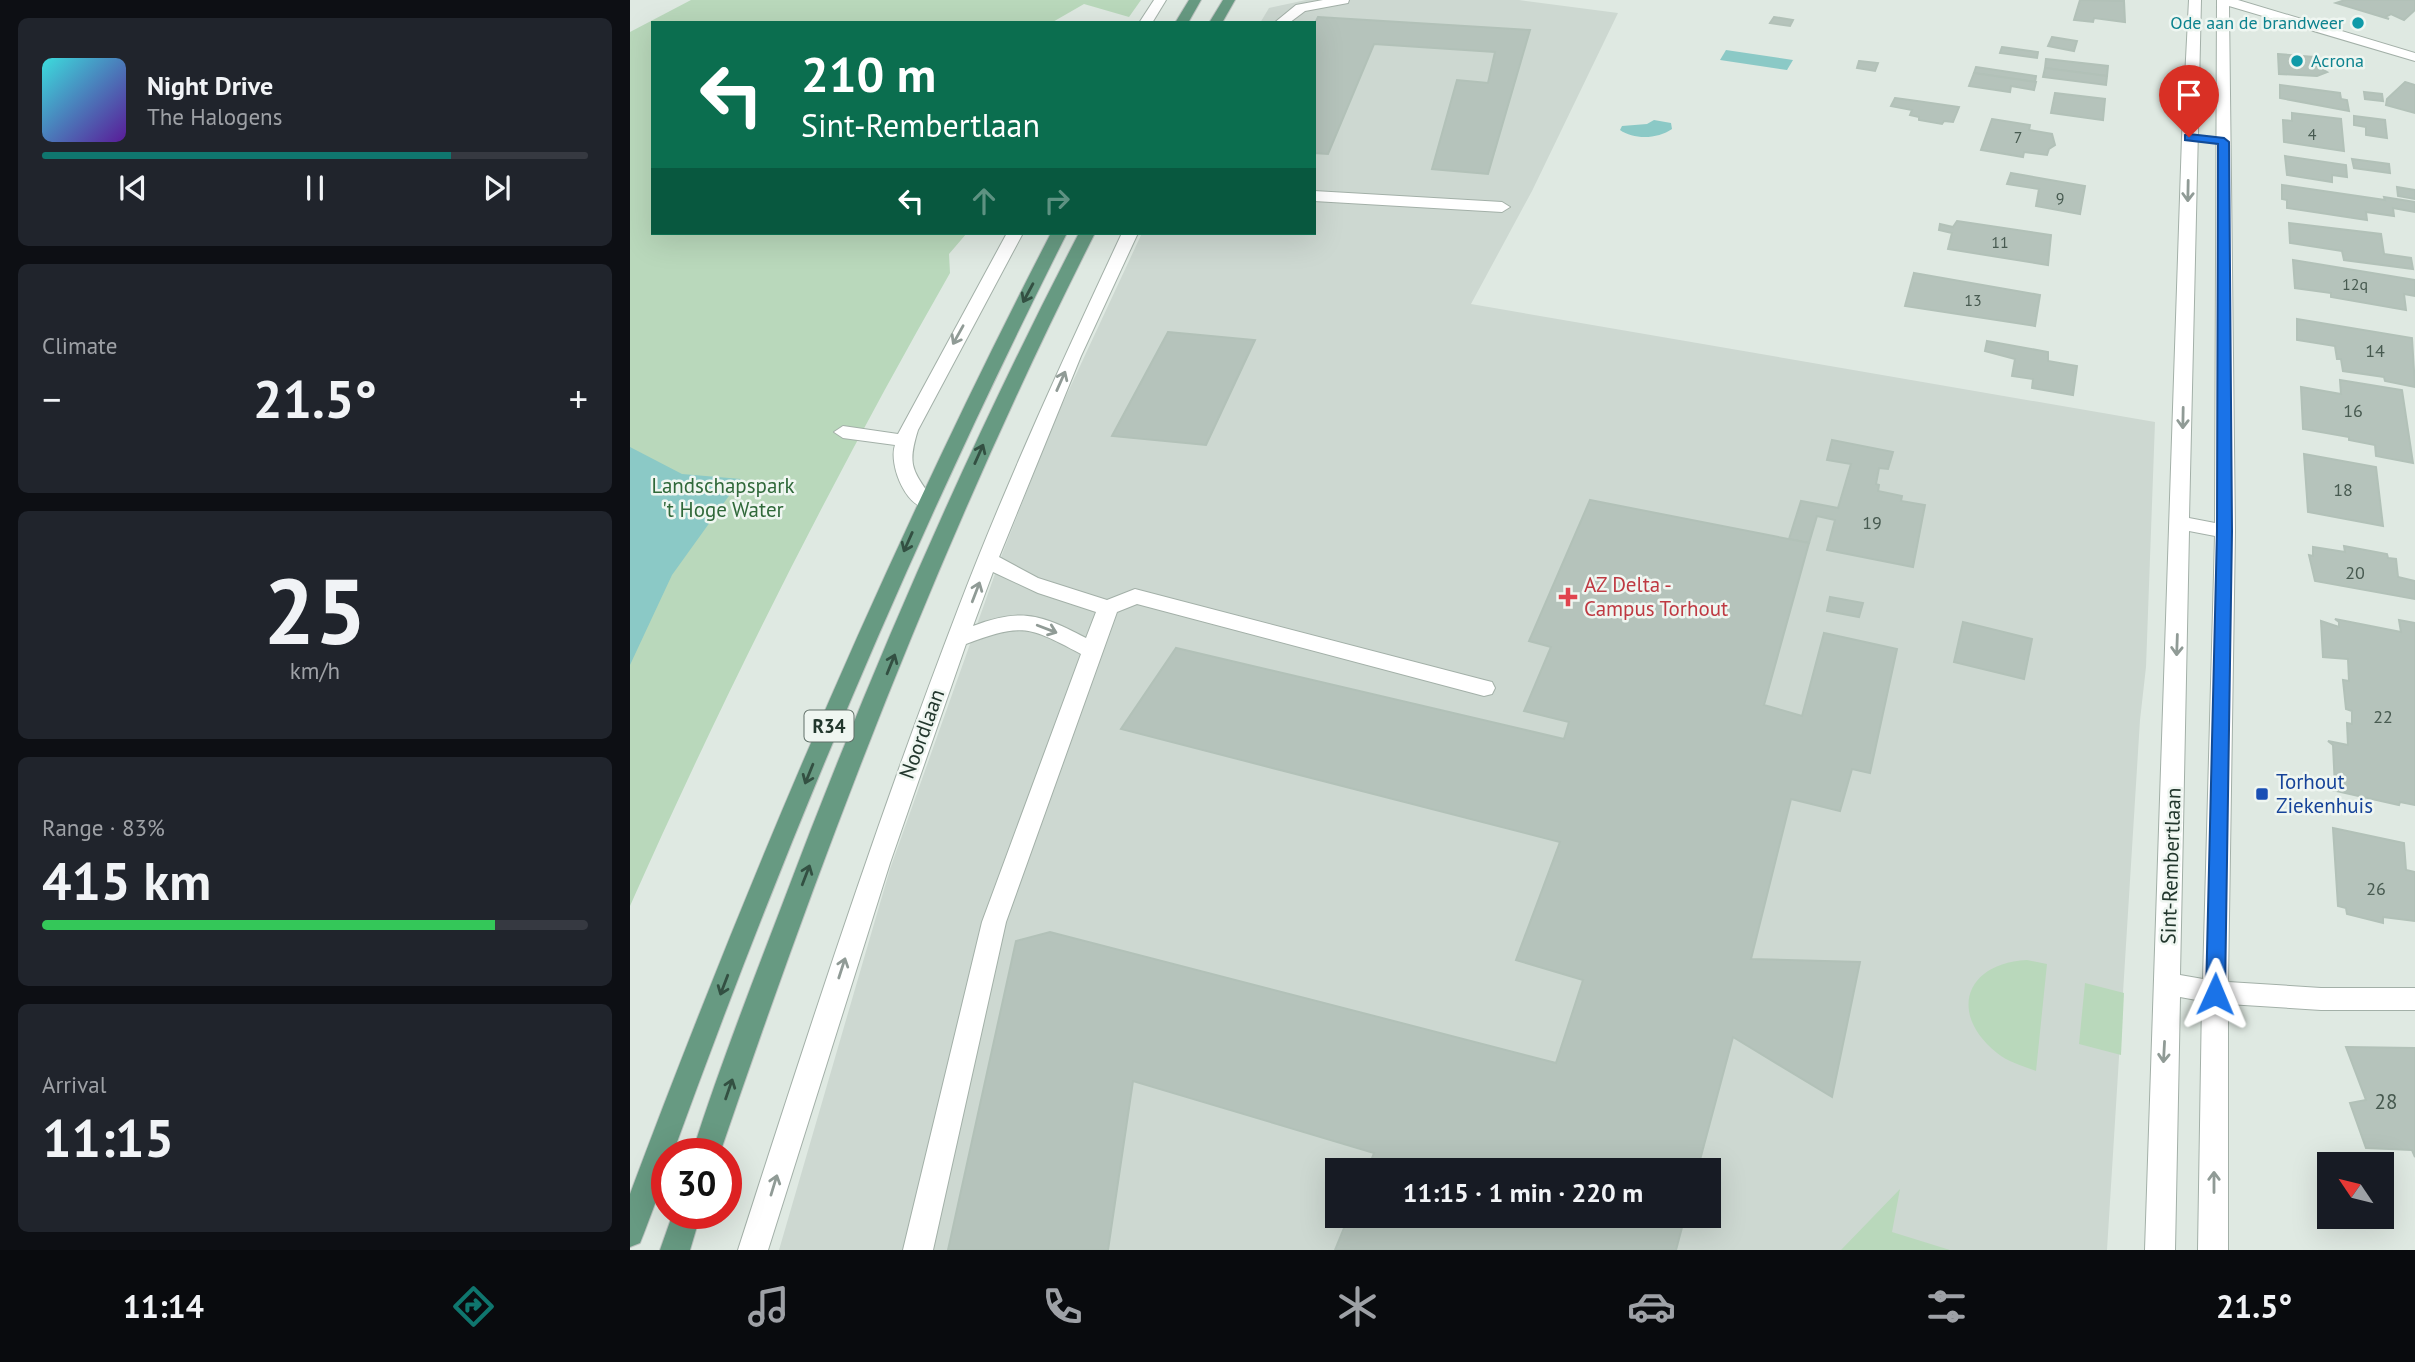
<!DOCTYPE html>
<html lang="en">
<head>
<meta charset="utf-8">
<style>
  :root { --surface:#171b24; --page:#20242c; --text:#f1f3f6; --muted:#9ea1a6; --line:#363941; --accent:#0f766e }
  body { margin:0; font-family:"PT Sans",sans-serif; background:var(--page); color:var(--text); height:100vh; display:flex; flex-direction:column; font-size:26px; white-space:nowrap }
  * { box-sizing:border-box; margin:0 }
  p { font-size:23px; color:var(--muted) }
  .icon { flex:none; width:38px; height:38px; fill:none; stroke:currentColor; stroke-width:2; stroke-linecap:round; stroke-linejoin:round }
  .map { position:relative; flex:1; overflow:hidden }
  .drawer { display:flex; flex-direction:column; gap:18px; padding:18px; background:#0d0f14; width:630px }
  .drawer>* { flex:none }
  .top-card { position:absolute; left:21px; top:21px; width:665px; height:214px; border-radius:0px; box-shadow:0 7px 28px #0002; background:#0b6e4f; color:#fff; overflow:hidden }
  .needle { width:46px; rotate:305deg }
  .fabs { position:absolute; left:1687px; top:1152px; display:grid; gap:14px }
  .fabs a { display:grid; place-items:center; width:77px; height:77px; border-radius:0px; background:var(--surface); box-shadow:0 7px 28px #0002; font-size:35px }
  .speed { position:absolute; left:21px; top:1138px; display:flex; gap:14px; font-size:35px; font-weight:700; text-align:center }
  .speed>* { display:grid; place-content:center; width:91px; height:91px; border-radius:50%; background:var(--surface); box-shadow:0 7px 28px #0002; line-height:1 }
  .speed .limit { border:10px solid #d22; background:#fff; color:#111 }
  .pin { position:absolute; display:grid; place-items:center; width:60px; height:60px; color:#fff; margin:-72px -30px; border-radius:50% 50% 50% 0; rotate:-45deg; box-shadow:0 0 7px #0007 }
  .pin .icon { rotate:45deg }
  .me { position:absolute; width:77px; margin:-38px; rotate:1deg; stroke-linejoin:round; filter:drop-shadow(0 0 5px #0008) }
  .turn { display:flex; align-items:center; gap:24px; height:147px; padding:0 35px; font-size:32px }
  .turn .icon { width:91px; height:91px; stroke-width:2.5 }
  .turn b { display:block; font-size:49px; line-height:60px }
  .lanes { display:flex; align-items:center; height:66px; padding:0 35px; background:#0003; justify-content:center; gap:35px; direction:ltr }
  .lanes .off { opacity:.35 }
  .big { font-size:52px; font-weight:700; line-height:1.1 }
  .drawer .tile { flex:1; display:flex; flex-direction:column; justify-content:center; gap:10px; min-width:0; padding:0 24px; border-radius:10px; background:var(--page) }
  .drawer .dial { align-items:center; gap:0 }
  .dial b { font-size:91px; line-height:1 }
  .song { display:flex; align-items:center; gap:21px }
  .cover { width:84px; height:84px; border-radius:10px; background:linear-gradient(135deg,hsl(180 70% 55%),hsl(270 70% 35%)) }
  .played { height:7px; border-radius:4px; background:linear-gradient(90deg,var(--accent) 75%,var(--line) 75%) }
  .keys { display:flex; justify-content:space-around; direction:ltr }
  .heat { display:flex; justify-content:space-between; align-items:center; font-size:38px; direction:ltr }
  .charge { height:10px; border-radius:5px; background:linear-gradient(90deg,#34c759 83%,var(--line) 0) }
  .trip { position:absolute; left:695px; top:1158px; width:396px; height:70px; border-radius:0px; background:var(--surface); box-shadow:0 7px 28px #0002; font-weight:700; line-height:70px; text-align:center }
  .menu { display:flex; height:112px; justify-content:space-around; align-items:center; background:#090b0e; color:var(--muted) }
  .menu .icon { width:49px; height:49px }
  .menu .current { color:var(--accent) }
  .menu b { font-size:32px; color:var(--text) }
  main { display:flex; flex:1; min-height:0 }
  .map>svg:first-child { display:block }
  .built { fill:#cdd8d1; fill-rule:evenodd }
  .green { fill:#b9d8bb }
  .water { fill:#8bc9c6 }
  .building { fill:#b5c3bb; stroke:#b2c1b8; stroke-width:2 }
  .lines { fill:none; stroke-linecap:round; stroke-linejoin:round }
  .minor-casing { stroke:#a3b0a8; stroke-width:2 }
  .major-casing { stroke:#bdc3c0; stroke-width:2 }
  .minor { fill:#fff; fill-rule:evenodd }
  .major { fill:#679a82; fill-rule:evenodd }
  .oneway { stroke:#909b96 }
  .oneway2 { stroke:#335042 }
  .route { fill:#1a73e8; stroke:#114b97; stroke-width:2 }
  .culture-dot { fill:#0f9aa8; stroke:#eff6f1; stroke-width:2.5 }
  .health-dot { fill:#e0444e; stroke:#eff6f1; stroke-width:2.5 }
  .transit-dot { fill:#1a4fb4; stroke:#eff6f1; stroke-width:2.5 }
  .labels { text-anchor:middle; stroke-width:5; stroke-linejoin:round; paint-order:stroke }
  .far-number-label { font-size:16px; fill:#475a50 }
  .far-culture-label { font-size:18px; fill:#0d838f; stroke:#eff6f1; text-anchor:end }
  .number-label { font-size:18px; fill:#475a50 }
  .shield { fill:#eff6f1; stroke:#607068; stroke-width:2 }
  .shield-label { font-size:19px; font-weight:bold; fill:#22372d }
  .park-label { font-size:21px; fill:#30693a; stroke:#eff6f1 }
  .health-label { font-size:21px; fill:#be3a42; stroke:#eff6f1; text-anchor:start }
  .street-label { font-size:21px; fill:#22372d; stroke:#eff6f1 }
  .transit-label { font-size:21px; fill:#164399; stroke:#eff6f1; text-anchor:start }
  .near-number-label { font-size:21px; fill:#475a50 }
</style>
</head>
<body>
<main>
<section class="drawer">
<div class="tile">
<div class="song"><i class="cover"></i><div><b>Night Drive</b><p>The Halogens</p></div></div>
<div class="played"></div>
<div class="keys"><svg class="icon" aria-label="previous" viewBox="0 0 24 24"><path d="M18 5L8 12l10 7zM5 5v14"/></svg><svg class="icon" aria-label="pause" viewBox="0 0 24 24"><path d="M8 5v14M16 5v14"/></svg><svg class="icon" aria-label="next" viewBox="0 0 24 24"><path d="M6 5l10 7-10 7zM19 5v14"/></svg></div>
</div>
<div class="tile"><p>Climate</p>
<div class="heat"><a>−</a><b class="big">21.5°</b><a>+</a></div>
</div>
<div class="tile dial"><b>25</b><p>km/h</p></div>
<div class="tile"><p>Range · 83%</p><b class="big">415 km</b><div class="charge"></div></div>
<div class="tile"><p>Arrival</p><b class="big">11:15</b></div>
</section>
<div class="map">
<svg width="1785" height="1250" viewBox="0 0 1785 1250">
  <rect width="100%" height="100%" fill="#dfe9e2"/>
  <path class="built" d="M676,0h213l99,13 -86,178 -61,113 684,118 -9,245 -6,53 -33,530h-1328l111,-381 111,-312 52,-133 89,-191h172v-210h-54l9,-15zM707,1171h371v45h-371z"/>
  <g class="green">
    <path d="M61,0h450l-12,17 -45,-13 -33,19h-398v210h314l-18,21 1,19c-117,205 -224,417 -320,633v-874z"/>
    <path d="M1397,960l20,4 -11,107c-13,-5 -28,-9 -39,-18 -49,-39 -32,-90 30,-93z"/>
    <path d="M1455,983l39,10 -3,62 -42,-11z"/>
    <path d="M1270,1189l-8,43 58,18h-109z"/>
  </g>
  <g class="water">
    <path d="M1096,50l67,10 -6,10 -67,-10z"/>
    <path d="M1024,120l17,3 1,6c-14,10 -38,11 -52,1l2,-4 25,-2z"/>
    <path d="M0,447l52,27 59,5 -69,96 -42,90z"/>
  </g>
  <g class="building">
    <path d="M1450,0l44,1 1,21 -31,-4 -1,4 -19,-2z"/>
    <path d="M1715,0h70v10l-11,10 -13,-6 -6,3 4,2 -53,-16z"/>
    <path d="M688,17l212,13 -42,144 -56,-5 25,-89 31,3 7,-31 -121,-8 -46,110 -14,-1v-128z"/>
    <path d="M1144,17l19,3 -3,6 -20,-3z"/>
    <path d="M1422,37l25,4 -3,10 -26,-5z"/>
    <path d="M1372,47l36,5 -1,6 -37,-5z"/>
    <path d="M1648,54l36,3 2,9 11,6 -10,4 -38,-2z"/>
    <path d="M1416,59l62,7 -1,10 -62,-8z"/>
    <path d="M1229,61l19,2 -3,8 -18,-3z"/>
    <path d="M1346,67l60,9 -1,6 -61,-9z"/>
    <path d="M1415,68l62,8 -1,9 -63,-8z"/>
    <path d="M1344,73l61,9h1l-2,8 -23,-4 -1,6 -41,-6z"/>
    <path d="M1775,82l10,3v28l-29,-8 1,-6z"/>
    <path d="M1650,85l60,8 1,6 6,1 2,11 -69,-13z"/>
    <path d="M1734,92l18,2 1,7 -18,-2z"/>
    <path d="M1425,93l50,6 -2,21 -52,-7z"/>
    <path d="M1265,98l22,3 42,6 -6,15 -9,-1 -2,3 -23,-4v-3l-9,-2 2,-5 -21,-4z"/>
    <path d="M1662,113l49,6 3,32 -60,-9 -1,-22 9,1z"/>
    <path d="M1724,116l31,4 2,18 -21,-3v-8l-12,-2z"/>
    <path d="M1362,119l38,6 -1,5 23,4 3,11 -6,4 -2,6 -23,-3 -1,5 -42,-7z"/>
    <path d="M1655,156l61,9 1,12 -15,-2v7l-45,-7z"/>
    <path d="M1722,159l37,5 1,9 -36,-5z"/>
    <path d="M1381,173l74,13 -5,28 -44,-8 3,-17 -32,-5z"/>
    <path d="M1652,185l103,15 -1,-3 31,5v10l-22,-4 1,8 -28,-4 1,8 -80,-12v-8l-5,-1z"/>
    <path d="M1767,187l18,3v9l-17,-3z"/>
    <path d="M1327,221l94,14 -3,30 -100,-16 4,-16 -13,-3 1,-6 13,3z"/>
    <path d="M1659,223l92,11 3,20 27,4 2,11 -69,-9 -2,-9 -52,-8z"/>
    <path d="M1663,260l122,20v16l-11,-2 2,16 -75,-13v-4l-36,-5z"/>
    <path d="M1284,273l126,22 -5,31 -130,-20z"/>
    <path d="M1667,319l115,19 3,49 -30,-6 -1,-4 -41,-6 -2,-12h-4l-2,-13 -38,-6z"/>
    <path d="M538,332l87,8 -49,105 -94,-9z"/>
    <path d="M1357,341l61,11v9l29,5 -4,29 -41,-7 1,-9 -21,-3 3,-17 -30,-8z"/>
    <path d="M1710,380l62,10 11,73 -37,-7 -1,-11 -26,-5v-3l-46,-8 -2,-42 40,7z"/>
    <path d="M1202,440l61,12 -5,17 -9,-1 -3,16 3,1 -1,6 24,5 -1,5 24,4 -12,62 -86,-17 8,-30 -18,-4 -8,27 -20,-4 12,-38 37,7 13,-44 -24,-4z"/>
    <path d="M1674,454l72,13 7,59 -75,-14z"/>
    <path d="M960,500l219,43 -45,162 38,11 22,-83 73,16 -27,124 -18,-4 -12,42 -49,-12 -40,160 109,3 -28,135 -99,-60 -36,134h-330l7,-18 -241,-72 -25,169h-160l68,-309 34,-9 506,131 27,-83 -67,-20 44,-118 -439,-113 55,-81 388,91 5,-17 -45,-11 27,-64 -22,-6z"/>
    <path d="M1714,546l43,8 1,4 8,1 2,18 17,4v18l-100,-18 -6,-26 4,1v-9l32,5z"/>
    <path d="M1200,597l33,6 -4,14 -32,-6z"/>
    <path d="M1705,619l66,13 -2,-12 16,3v182l-15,-3 -1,3 -67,-15 3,-2 -2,-43 -5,-4 20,4 -1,-22 5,1v-13l-6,-2 -3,-29 6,1 -1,-22 -25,-2 -2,-36 18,6v-5z"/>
    <path d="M1333,622l69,17 -8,40 -70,-17z"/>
    <path d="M1703,828l71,15 2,27 9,2v49l-32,-4v6l-36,-9 -1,-6 -8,-2z"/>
    <path d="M1716,1047l69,1v109l-3,-7 -46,-2 -16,-45 16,-3z"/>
    <path d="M719,1216h336l-9,34h-341z"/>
  </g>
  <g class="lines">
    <g class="minor-casing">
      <g id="minor">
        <path d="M524,0h12l-14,23h-13z"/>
        <path d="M693,0h26l-1,3 -43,8 -16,12h-15l22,-18z"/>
        <path d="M1559,0h12l-12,518 26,5 2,-523h21l177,53v8l-186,-55 6,525 -7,451 93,6h94v22h-94l-93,-6v246h-30l4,-249 -22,-4 -5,253h-30l37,-1113zM1559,531l26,5 -12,443 -23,-4z"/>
        <path d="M684,191l188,11 8,5 -8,5 -188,-11z"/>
        <path d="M377,233h16l-105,197c-12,38 -4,41 17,73l-3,4c-24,7 -44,-42 -37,-62l-52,-7 -9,-6 9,-6 55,8z"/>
        <path d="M492,233h16l-57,123 -82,201 39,21 69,22 28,-11 349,91 8,2 3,6 -3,6 -8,2 -347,-92 -20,8 -111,310 -73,328h-30l79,-328 99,-268c-53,-28 -58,-31 -115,-10l-76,219 -122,387h-30c69,-215 139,-430 220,-641 49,-128 106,-252 164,-376zM363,572l45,21 58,19 -10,26c-44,-23 -64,-31 -113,-12z"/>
      </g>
    </g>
    <g class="major-casing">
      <g id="major">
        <path d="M559,0h12l-13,23h-13z"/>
        <path d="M593,0h12l-13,23h-13z"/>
        <path d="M421,233h16c-151,299 -280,606 -394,920h-6v19l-23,61 -4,10 -10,4v-53c123,-328 260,-649 421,-961z"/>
        <path d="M449,233h16c-150,297 -268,606 -375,920h-28c27,-85 60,-169 92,-253 86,-228 183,-451 295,-667z"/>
        <path d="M43,1213h28l-11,37h-30z"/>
      </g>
    </g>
    <use href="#minor" class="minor"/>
    <use href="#major" class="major"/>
  </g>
  <defs><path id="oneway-shaft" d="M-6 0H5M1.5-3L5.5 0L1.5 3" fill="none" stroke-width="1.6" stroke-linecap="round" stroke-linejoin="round" transform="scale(1.75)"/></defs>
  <g class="oneway">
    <use href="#oneway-shaft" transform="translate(1558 191) rotate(91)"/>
    <use href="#oneway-shaft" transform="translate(328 335) rotate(119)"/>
    <use href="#oneway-shaft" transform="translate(431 381) rotate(-66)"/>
    <use href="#oneway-shaft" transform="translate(1553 418) rotate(91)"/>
    <use href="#oneway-shaft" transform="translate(346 592) rotate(-69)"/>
    <use href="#oneway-shaft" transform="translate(417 629) rotate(21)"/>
    <use href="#oneway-shaft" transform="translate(1547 645) rotate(92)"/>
    <use href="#oneway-shaft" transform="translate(212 968) rotate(-72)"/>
    <use href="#oneway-shaft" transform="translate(1534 1052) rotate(93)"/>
    <use href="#oneway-shaft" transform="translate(1584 1182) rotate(-90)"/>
    <use href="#oneway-shaft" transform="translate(144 1185) rotate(-73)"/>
  </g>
  <g class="oneway2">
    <use href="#oneway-shaft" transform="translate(398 293) rotate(118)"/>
    <use href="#oneway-shaft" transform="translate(349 454) rotate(-66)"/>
    <use href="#oneway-shaft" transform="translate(278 542) rotate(114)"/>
    <use href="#oneway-shaft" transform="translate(261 664) rotate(-68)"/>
    <use href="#oneway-shaft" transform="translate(179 774) rotate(112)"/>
    <use href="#oneway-shaft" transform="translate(176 875) rotate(-69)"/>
    <use href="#oneway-shaft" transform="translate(94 985) rotate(111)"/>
    <use href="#oneway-shaft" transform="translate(99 1089) rotate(-71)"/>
  </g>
  <path class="route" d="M1559,134l35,4 5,4 3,389 -7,463 -3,6 -7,3 -7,-3 -2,-6 11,-463 1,-387 -33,-4v-5z"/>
  <g class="culture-dot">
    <circle cx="1728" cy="23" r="7"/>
    <circle cx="1667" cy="61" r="7"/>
  </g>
  <path class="health-dot" d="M934.5 586.5h7v7h7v7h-7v7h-7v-7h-7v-7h7z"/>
  <rect class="transit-dot" x="1625" y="787" width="14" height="14" rx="3.5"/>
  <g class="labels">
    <g class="far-number-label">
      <text x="1682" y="140">4</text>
      <text x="1388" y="143">7</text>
      <text x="1430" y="204">9</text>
      <text x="1370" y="248">11</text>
      <text x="1725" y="290">12q</text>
      <text x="1343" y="306">13</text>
    </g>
    <g class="far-culture-label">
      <text x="1714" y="29">Ode aan de brandweer</text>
      <text x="1681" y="67" text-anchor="start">Acrona</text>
    </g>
    <g class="number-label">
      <text x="1745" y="357">14</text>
      <text x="1723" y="417">16</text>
      <text x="1713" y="496">18</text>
      <text x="1242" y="529">19</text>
      <text x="1725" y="579">20</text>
      <text x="1753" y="723">22</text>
      <text x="1746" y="895">26</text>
    </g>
    <rect class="shield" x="174.5" y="710.5" width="49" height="31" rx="5"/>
    <g class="shield-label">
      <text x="199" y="733">R34</text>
    </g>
    <g class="park-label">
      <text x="93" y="493">Landschapspark<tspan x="93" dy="24">'t Hoge Water</tspan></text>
    </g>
    <g class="health-label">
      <text x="954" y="592">AZ Delta -<tspan x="954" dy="24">Campus Torhout</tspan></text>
    </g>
    <g class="street-label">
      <text transform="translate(292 734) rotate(-70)" y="7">Noordlaan</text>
      <text transform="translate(1541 866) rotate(-88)" y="7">Sint-Rembertlaan</text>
    </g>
    <g class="transit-label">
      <text x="1646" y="789">Torhout<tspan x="1646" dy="24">Ziekenhuis</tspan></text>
    </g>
    <g class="near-number-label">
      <text x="1756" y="1109">28</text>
    </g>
  </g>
</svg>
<div class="fabs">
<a><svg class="needle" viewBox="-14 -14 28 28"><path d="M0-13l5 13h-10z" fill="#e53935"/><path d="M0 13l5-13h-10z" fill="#9ea1a6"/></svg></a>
</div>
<div class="speed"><div class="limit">30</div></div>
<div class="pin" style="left:1559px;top:137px;background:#d93025"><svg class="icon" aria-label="arrive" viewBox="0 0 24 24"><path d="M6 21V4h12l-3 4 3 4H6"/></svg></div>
<svg class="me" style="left:1585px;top:994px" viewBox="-20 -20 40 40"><path d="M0-17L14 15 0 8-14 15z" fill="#1a73e8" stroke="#fff" stroke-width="4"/></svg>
<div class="trip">11:15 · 1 min · 220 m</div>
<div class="top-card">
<div class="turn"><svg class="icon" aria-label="left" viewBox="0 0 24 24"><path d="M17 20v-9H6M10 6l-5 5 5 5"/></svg><div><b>210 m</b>Sint-Rembertlaan</div></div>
<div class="lanes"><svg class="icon" aria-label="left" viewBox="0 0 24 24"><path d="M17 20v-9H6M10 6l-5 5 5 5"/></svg><svg class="icon off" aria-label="ahead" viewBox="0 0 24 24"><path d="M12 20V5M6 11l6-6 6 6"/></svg><svg class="icon off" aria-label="right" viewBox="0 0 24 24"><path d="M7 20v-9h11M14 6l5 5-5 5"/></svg></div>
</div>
</div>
</main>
<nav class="menu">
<b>11:14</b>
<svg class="icon current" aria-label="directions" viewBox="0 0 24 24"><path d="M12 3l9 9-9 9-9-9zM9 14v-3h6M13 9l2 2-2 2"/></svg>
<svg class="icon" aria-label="music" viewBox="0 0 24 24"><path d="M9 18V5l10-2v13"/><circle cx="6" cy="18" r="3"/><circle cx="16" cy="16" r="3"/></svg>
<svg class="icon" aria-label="phone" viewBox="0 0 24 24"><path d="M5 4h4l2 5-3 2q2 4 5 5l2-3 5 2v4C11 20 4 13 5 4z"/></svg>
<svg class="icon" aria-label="climate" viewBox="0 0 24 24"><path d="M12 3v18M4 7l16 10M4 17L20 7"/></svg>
<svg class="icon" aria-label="car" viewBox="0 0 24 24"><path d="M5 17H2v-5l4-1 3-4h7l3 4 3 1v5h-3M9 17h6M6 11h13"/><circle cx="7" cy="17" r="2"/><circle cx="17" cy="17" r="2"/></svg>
<svg class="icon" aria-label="filters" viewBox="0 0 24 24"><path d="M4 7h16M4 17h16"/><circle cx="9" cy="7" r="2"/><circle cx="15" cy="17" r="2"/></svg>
<b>21.5°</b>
</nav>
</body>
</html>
